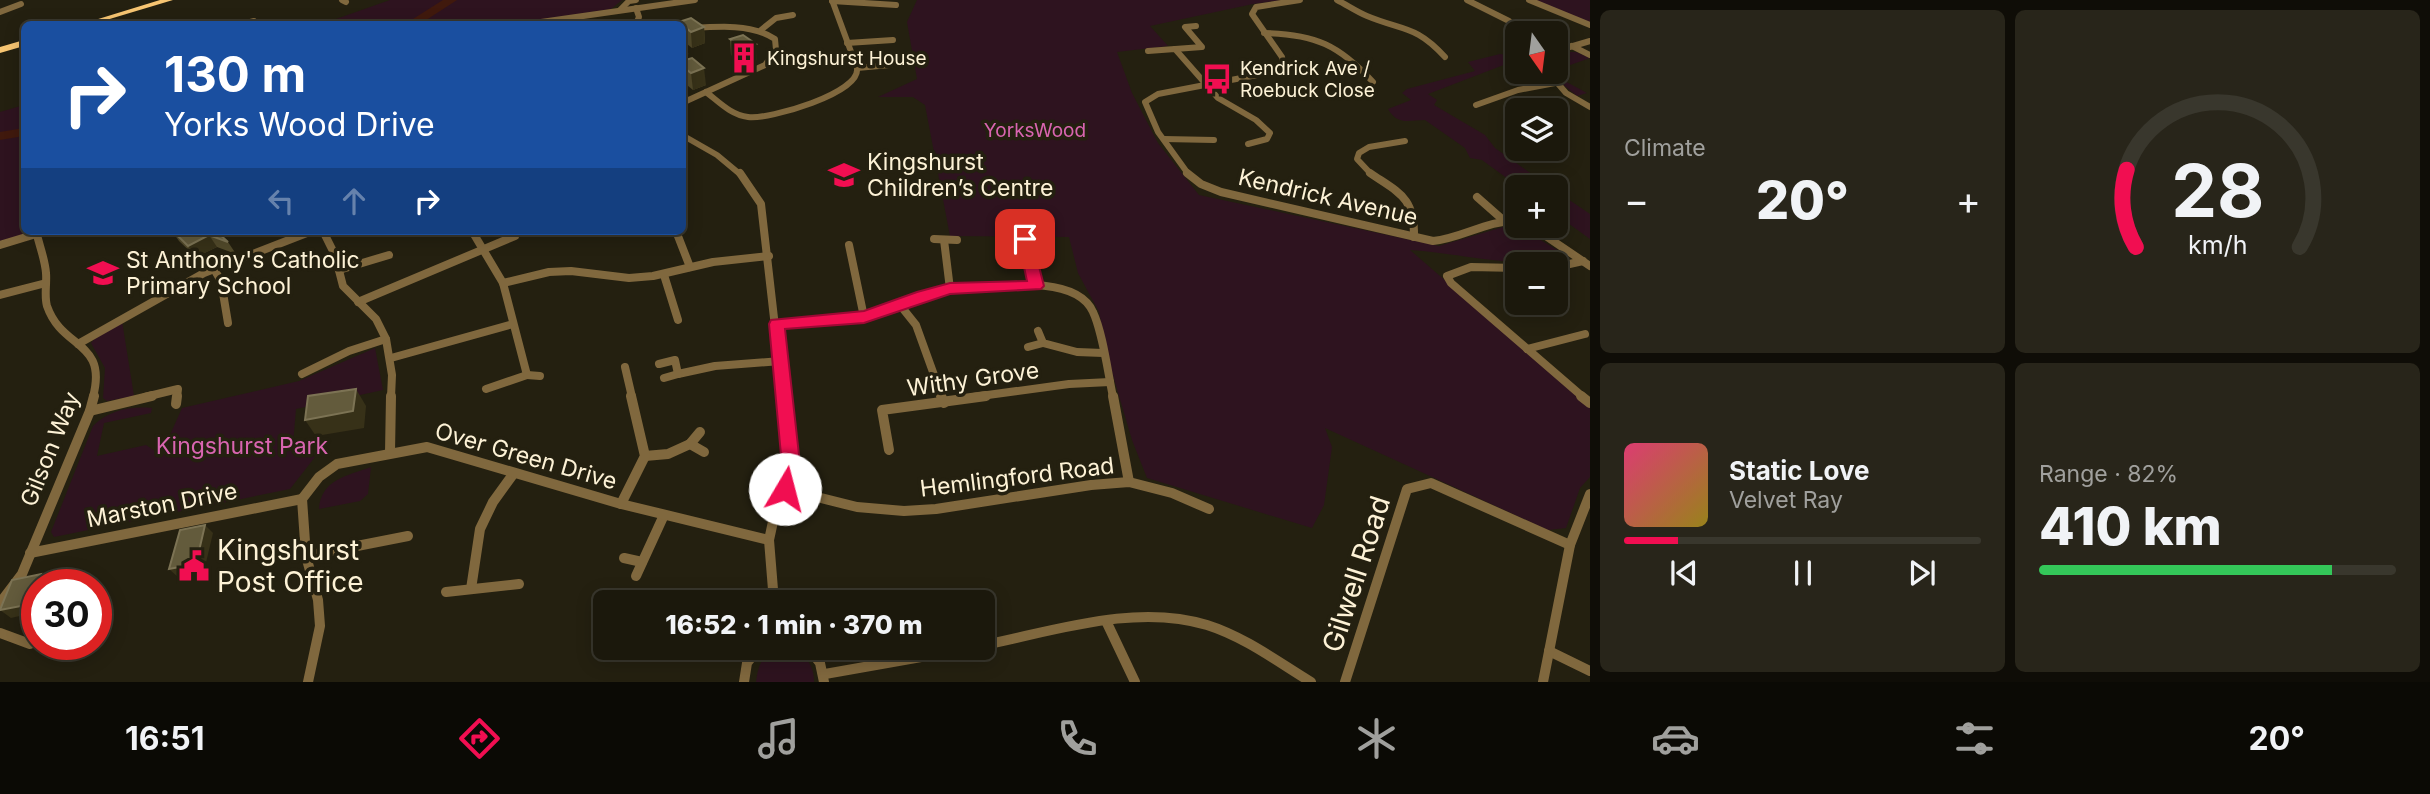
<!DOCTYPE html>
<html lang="en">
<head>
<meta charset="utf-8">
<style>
  :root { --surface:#1b180c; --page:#28251a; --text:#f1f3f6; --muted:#a0a09d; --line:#39372d; --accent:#f10e51 }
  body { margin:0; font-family:Inter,sans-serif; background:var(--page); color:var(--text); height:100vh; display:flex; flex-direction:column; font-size:26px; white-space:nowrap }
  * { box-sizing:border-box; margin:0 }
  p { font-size:23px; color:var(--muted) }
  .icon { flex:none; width:38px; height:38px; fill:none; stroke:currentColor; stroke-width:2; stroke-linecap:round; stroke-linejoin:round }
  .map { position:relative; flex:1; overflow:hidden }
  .panel { display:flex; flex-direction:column; gap:10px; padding:10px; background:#0f0d07; width:840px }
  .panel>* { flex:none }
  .hud { position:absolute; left:21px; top:21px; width:665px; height:214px; border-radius:10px; box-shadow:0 4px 18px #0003,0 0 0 2px var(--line); background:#1a4fa0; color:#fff; overflow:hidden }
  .needle { width:46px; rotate:166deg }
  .buttons { position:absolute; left:1505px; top:21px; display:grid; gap:14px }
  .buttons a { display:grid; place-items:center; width:63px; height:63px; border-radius:10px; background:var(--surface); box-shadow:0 4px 18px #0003,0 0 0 2px var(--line); font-size:35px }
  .speed { position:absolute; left:21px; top:569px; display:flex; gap:14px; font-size:35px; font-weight:700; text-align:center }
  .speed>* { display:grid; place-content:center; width:91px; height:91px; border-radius:50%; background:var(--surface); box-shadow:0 4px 18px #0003,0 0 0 2px var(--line); line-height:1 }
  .speed .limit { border:10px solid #d22; background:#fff; color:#111 }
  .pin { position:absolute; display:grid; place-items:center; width:60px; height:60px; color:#fff; margin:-30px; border-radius:14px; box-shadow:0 4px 10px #0006 }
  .me { position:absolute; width:77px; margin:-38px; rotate:8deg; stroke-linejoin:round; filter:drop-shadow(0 0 5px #0008) }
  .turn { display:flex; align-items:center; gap:24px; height:147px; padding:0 28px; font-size:32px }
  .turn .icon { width:91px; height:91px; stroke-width:2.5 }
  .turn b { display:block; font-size:49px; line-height:60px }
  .lanes { display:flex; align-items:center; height:66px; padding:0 28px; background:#0003; justify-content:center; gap:35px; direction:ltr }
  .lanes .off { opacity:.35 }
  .big { font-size:52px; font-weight:800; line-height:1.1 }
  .panel .card { flex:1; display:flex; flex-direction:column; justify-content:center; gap:10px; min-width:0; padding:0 24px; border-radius:10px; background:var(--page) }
  .panel .dial { align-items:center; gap:0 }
  .dial svg { height:182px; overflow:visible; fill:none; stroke:var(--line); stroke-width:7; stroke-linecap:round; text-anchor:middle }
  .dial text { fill:var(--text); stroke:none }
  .song { display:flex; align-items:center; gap:21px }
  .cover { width:84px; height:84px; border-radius:10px; background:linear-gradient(135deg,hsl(340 70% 55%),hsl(50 70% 35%)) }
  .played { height:7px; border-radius:4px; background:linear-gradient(90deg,var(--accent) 15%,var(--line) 15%) }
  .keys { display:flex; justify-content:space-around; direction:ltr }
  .heat { display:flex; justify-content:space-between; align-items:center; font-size:38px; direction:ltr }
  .charge { height:10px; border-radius:5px; background:linear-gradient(90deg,#34c759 82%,var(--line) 0) }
  .panel .tiles { flex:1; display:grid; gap:10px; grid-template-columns:repeat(2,1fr) }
  .trip { position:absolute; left:593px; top:590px; width:402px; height:70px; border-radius:10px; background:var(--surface); box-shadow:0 4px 18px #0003,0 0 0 2px var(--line); font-weight:800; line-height:70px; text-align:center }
  .tab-bar { display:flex; height:112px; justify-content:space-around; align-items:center; background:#0b0a05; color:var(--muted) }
  .tab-bar .icon { width:49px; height:49px }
  .tab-bar .active { color:var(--accent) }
  .tab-bar b { font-size:32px; color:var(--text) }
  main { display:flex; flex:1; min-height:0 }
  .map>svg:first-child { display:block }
  .green { fill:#2e131f }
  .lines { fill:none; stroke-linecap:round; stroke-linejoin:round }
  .river { fill:#40190d; fill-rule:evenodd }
  .street-far2 { stroke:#80683e; stroke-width:6 }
  .street-far1 { stroke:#80683e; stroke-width:8 }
  .street { stroke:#80683e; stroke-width:10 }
  .secondary { fill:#f7c572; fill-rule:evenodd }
  .wall { fill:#51492a }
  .shaded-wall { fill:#373118 }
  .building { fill:#635b3c; stroke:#7c7354; stroke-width:2 }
  .route { fill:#f10e51; stroke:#9d0935; stroke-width:2 }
  .labels { text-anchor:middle; stroke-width:7; stroke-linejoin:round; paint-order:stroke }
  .far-poi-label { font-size:19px; fill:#fdf2d6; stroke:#242010; text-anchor:start }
  .far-park-label { font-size:19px; fill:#d965b0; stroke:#242010 }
  .poi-label { font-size:23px; fill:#fdf2d6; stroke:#242010; text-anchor:start }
  .street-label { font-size:23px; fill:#fdf2d6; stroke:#242010 }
  .park-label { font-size:23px; fill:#d965b0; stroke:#242010 }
  .near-poi-label { font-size:28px; fill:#fdf2d6; stroke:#242010; text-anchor:start }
  .near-street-label { font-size:28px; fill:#fdf2d6; stroke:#242010 }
</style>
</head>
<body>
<main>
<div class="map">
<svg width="1590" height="682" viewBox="0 0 1590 682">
  <rect width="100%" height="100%" fill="#242010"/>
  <g class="green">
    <path d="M390,0h232l-11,9 -100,15h-189z"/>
    <path d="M917,0h366l-30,4 -103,22 18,20 -51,6 15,41 26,50 41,52 240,51 74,-22 55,32c-52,15 -105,-3 -158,-6l180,156v71l-10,11 -14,40 -18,2 -223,-102 7,19 -8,58 -12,23 -165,-50 -15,-38 -23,-78 -10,-50 -21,-39 -9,-36 -119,-1 -25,-131 -12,-8h-35l39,-18 -10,-57z"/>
    <path d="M1534,0h56v23z"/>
    <path d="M1564,52h12l14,6 -34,12 3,8 28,15 -10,3 -21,-17 -4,-7h4v-14z"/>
    <path d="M1500,54l15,2 -1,5 -86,33 9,6 -3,5 51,30 10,13 55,39h-31l-37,-27 -12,-2 -5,-10 -40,-28c-16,0 -27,6 -37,-11l23,-9 -9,-7 5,-4 68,-18 -7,-9z"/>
    <path d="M24,105v126h15l-39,10v-129z"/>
    <path d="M1556,191l34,23v25l-29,-21 -5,-1z"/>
    <path d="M122,321l12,75 -27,5 -4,-3 2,-30 -14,-25 5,-6z"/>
    <path d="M375,348l8,42 -87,19 -3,35 22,13 -25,32 -236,48 -3,-5 42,-106c16,-16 37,-20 59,-18l-1,5 -47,10 -7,33 49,-11 12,8h4l20,-45 117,-27z"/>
    <path d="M371,467l-3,27 -8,7 -41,8c2,-29 27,-33 52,-42z"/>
    <path d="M787,649c17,4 27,14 27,33h-58c3,-23 7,-27 31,-33z"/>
  </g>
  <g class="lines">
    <g class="river">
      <path d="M443,0h14l-37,24h-23l16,-5z"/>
      <path d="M24,128v8l-24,4v-8z"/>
    </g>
    <g class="street-far2">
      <path d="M342,0l4,2"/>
      <path d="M1337,0c10,5 20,12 30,16 36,15 49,9 78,41"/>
      <path d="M1467,0l42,21"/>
      <path d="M1529,0l61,25"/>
      <path d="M832,1l64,4"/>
      <path d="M636,8l3,9 -3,7"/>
      <path d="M620,10l9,-9 7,-1"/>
      <path d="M0,12l21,-8"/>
      <path d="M243,24l11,-3"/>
      <path d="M527,24l168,-24"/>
      <path d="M682,29c30,-2 67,-7 93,10l1,11 -11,15 -83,38"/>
      <path d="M761,30l15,-12 17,-3"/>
      <path d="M1264,33c51,1 75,12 109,49"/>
      <path d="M1514,35l3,2"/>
      <path d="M847,43l46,-3"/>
      <path d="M1572,46l18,9"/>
      <path d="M1175,49l27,-2 -17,-20 11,-1"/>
      <path d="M1148,51l27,-2 43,49 38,22 14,13 -3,6 -19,5"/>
      <path d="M1556,51l34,-10"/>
      <path d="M682,52l3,2"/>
      <path d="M857,68l33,-3"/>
      <path d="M1548,72l18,21 24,14"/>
      <path d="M706,92c13,10 25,23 42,25 21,3 113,-24 109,-49l-25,-68"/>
      <path d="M1476,105l42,-15 37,-7"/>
      <path d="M682,135l35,20 24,20"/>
      <path d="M1164,139l50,1"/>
      <path d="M1189,175l-31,-43 -13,-30 13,-8 120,-23 5,-9 -1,-5 -30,-43 4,-7 44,-7"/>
      <path d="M1372,175l-15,-16 2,-6 10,-6 36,-6"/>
    </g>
    <g class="street-far1">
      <path d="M740,173l21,31 22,193"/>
      <path d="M1187,173l14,11 20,8 212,49c30,-3 54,-21 84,-20"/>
      <path d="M1370,173c29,20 45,24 44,64"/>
      <path d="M1477,197l25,22"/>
      <path d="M1531,226l59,40"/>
      <path d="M323,231l12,24 8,31 33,33 10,20 6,36 -1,22"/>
      <path d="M472,231l31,52 24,92 -41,14"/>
      <path d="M676,231l14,36"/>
      <path d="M37,235c3,12 8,25 9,38 1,10 -2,23 1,33 15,44 61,34 46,91"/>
      <path d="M934,239l23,1"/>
      <path d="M1025,239l11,47"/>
      <path d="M944,240l6,49"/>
      <path d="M0,245l46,-14"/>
      <path d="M849,245l15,72"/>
      <path d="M1556,267l27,-6"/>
      <path d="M1517,268l-46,-1 -24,9 4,7 132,114"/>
      <path d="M214,269l7,12 7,42"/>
      <path d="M339,270l50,-15"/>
      <path d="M664,275l14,45"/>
      <path d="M503,283l46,-11 22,-1 58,7 24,-2 60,-14 56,-6"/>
      <path d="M0,295l46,-12"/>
      <path d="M358,302l157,-66"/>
      <path d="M900,305l16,20 26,72"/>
      <path d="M777,324l87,-7 72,-26 14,-2c37,-1 125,-18 143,23 10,21 15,62 20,85"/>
      <path d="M1038,331l5,12 34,9 26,1"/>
      <path d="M78,344l126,-71 108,-42"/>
      <path d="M1028,347l15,-4"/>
      <path d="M1527,349l58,-15"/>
      <path d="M391,358l122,-34"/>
      <path d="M659,364l16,-4 3,14 37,-8 66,-5"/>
      <path d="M625,367l7,30"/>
      <path d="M302,374l47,-23 37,-12"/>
      <path d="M527,375l13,1"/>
      <path d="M664,378l14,-4"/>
      <path d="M145,397l33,-8 -1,8"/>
      <path d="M973,397l96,-13 41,-2"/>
    </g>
    <g class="street">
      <path d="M941,396l3,7"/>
      <path d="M1113,396l16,86"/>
      <path d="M1581,396l9,7"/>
      <path d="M176,404l1,-8"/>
      <path d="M90,411l62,-15"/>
      <path d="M690,444l10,-12"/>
      <path d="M889,450l-7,-40 104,-14"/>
      <path d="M390,452l1,-56"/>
      <path d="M645,456l23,-2 22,-10 14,8"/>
      <path d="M785,489l72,18 47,4 32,-2 155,-24 38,-3 43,11 37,16"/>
      <path d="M621,504l24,-48 -14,-60"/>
      <path d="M30,553l272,-54"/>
      <path d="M306,556l102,-20"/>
      <path d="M624,558l18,4"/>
      <path d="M636,576l28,-61"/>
      <path d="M471,589l9,-60 13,-27 21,-29"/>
      <path d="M446,592l73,-8"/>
      <path d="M774,602l-5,-62 5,-23 11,-28 5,-34 -7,-59"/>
      <path d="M0,603l22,-29 68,-163 4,-15"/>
      <path d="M1107,623l28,59"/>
      <path d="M0,633l30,11"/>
      <path d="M984,645c70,-14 152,-42 223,-20 38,12 71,37 104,57"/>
      <path d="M808,648l12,15 4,19"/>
      <path d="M1549,651l41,20"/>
      <path d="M825,674l147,-26"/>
      <path d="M308,682l12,-56 -2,-26 -12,-44 -4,-57 17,-22 18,-13 90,-17 194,57 148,36"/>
      <path d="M744,682l3,-19 12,-15"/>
      <path d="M1345,682l62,-193 24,-6 139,62"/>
      <path d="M1543,682l27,-137 20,-51"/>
    </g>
    <g class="secondary">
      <path d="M160,0h13l-80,24h-11z"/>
      <path d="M24,40v6l-24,7v-6z"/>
    </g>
  </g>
  <g class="wall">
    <path d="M691,18l13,9 1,16 -13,5 -10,-8v-16h-3v-2z"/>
    <path d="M743,35l14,25 -13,5 -13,-10 -1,-16z"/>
    <path d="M682,61l24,24 -13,5 -11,-9z"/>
    <path d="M172,231h44l12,11 8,12 -19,-7 -21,10 -17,-16z"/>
  </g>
  <g class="shaded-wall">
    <path d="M704,27l1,16 -13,5 -1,-16z"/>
    <path d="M756,44l1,16 -13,5v-16z"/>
    <path d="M704,68l2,17 -13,5 -2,-17z"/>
    <path d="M209,235l8,12 -21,10 -8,-11z"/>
    <path d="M356,389l10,17 -2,22 -48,8 -11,-16z"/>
    <path d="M205,525l8,8 -9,38 -26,6 -9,-8z"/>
    <path d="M41,574l11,7 -1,3h-14z"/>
    <path d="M37,603v9l-26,6 -11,-8z"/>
  </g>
  <g class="building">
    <path d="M691,18l13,9 -13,5 -12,-10z"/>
    <path d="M644,21l4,3h-14z"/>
    <path d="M743,35l13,9 -12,5 -14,-10z"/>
    <path d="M692,58l12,10 -13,5 -9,-7v-5z"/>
    <path d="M173,231h43l12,11 -19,-7 -21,11z"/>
    <path d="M356,389l-3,22 -48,9 3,-24z"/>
    <path d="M205,525l-9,39 -27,5 11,-39z"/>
    <path d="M41,574l-4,10v19l-37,7 12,-30z"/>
  </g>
  <path class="route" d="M1025,234l7,5 12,47 -3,3 -91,5 -86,29 -79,6 14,126 -7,40 -7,2 -6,-2 -3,-6 5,-34 -12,-131 2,-4 93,-9 53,-19 33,-9 77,-2 -9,-42z"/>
  <defs>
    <g id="building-bare" transform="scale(2.415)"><path d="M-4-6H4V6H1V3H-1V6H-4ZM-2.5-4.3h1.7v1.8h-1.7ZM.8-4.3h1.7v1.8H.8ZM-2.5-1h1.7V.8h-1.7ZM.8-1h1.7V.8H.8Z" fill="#f10e51" stroke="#242010" stroke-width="2.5" paint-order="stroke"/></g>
    <g id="bus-bare" transform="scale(2.415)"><path d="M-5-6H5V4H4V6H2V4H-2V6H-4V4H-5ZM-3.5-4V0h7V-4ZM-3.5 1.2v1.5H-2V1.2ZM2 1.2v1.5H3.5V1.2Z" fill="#f10e51" stroke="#242010" stroke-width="2.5" paint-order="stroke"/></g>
    <g id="school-bare" transform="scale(2.415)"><path d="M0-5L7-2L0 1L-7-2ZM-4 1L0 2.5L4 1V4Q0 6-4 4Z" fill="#f10e51" stroke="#242010" stroke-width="2.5" paint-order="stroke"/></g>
    <g id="civic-bare" transform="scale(2.415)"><path d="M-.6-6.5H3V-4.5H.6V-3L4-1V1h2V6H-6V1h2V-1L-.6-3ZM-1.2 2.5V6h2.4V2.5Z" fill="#f10e51" stroke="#242010" stroke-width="2.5" paint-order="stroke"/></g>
  </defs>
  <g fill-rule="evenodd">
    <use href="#building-bare" x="744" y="58"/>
    <use href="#bus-bare" x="1217" y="79"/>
    <use href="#school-bare" x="844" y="175"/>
    <use href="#school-bare" x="103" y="273"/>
    <use href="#civic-bare" x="194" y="566"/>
  </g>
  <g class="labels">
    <g class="far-poi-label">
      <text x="767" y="65">Kingshurst House</text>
      <text x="1240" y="75">Kendrick Ave /<tspan x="1240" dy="22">Roebuck Close</tspan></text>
    </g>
    <g class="far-park-label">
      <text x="1035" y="137">YorksWood</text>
    </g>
    <g class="poi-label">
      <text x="867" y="170">Kingshurst<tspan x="867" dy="26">Children’s Centre</tspan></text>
      <text x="126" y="268">St Anthony's Catholic<tspan x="126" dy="26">Primary School</tspan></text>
    </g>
    <g class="street-label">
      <text transform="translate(1328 197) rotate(13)" y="8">Kendrick Avenue</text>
      <text transform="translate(973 379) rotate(-8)" y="8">Withy Grove</text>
      <text transform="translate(50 449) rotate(-68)" y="8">Gilson Way</text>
      <text transform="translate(526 456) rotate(16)" y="8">Over Green Drive</text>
      <text transform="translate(1017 477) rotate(-7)" y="8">Hemlingford Road</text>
      <text transform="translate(162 505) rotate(-11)" y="8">Marston Drive</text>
    </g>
    <g class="park-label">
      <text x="242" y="454">Kingshurst Park</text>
    </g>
    <g class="near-poi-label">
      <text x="217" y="560">Kingshurst<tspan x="217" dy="32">Post Office</tspan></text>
    </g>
    <g class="near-street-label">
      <text transform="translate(1356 574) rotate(-72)" y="10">Gilwell Road</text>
    </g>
  </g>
</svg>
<div class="buttons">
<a><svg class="needle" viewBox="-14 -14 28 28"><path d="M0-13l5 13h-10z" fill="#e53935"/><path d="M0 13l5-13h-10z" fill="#a0a09d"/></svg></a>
<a><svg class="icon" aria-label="layers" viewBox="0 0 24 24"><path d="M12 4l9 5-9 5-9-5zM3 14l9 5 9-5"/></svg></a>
<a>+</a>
<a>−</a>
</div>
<div class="speed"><div class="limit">30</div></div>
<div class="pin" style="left:1025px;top:239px;background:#d93025"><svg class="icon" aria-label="arrive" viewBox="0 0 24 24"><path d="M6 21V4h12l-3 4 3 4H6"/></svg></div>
<svg class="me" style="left:785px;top:489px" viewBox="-20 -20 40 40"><circle r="19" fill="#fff"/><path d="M0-13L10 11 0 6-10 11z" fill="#f10e51"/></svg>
<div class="trip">16:52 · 1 min · 370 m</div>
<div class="hud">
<div class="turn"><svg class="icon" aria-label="right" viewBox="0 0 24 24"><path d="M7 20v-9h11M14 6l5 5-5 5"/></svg><div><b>130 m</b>Yorks Wood Drive</div></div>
<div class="lanes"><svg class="icon off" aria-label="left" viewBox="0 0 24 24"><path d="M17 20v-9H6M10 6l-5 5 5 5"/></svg><svg class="icon off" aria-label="ahead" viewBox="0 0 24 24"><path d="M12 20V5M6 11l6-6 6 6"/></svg><svg class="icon" aria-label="right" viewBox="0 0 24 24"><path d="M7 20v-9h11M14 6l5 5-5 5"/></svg></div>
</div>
</div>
<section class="panel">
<div class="tiles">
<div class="card"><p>Climate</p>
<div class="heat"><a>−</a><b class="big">20°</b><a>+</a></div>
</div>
<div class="card dial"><svg viewBox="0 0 100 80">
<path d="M14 69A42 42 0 1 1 86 69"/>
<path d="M14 69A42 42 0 0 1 10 35" stroke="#f10e51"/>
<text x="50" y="56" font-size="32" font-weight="700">28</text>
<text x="50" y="72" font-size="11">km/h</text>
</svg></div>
<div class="card">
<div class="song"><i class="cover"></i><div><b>Static Love</b><p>Velvet Ray</p></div></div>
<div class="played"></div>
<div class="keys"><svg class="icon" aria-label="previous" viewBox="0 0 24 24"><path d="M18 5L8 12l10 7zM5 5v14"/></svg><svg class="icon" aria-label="pause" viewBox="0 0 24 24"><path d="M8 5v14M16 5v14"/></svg><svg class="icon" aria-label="next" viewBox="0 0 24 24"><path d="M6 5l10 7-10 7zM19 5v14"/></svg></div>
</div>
<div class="card"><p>Range · 82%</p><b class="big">410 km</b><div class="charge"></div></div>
</div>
</section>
</main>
<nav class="tab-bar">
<b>16:51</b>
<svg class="icon active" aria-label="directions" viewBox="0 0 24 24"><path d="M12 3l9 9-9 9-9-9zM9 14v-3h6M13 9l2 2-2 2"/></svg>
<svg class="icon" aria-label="music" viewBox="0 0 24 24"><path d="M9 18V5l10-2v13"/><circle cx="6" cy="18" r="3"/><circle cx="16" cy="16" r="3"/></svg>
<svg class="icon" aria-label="phone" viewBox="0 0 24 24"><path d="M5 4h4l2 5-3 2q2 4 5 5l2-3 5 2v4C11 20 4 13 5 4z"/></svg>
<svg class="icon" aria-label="climate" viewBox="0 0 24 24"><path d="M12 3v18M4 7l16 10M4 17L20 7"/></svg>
<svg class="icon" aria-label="car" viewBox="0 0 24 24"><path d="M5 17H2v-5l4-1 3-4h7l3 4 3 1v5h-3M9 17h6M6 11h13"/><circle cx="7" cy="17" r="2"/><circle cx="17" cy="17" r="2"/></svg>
<svg class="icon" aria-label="filters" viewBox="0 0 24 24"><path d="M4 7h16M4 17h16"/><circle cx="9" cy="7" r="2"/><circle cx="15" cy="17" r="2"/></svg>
<b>20°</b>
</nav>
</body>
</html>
